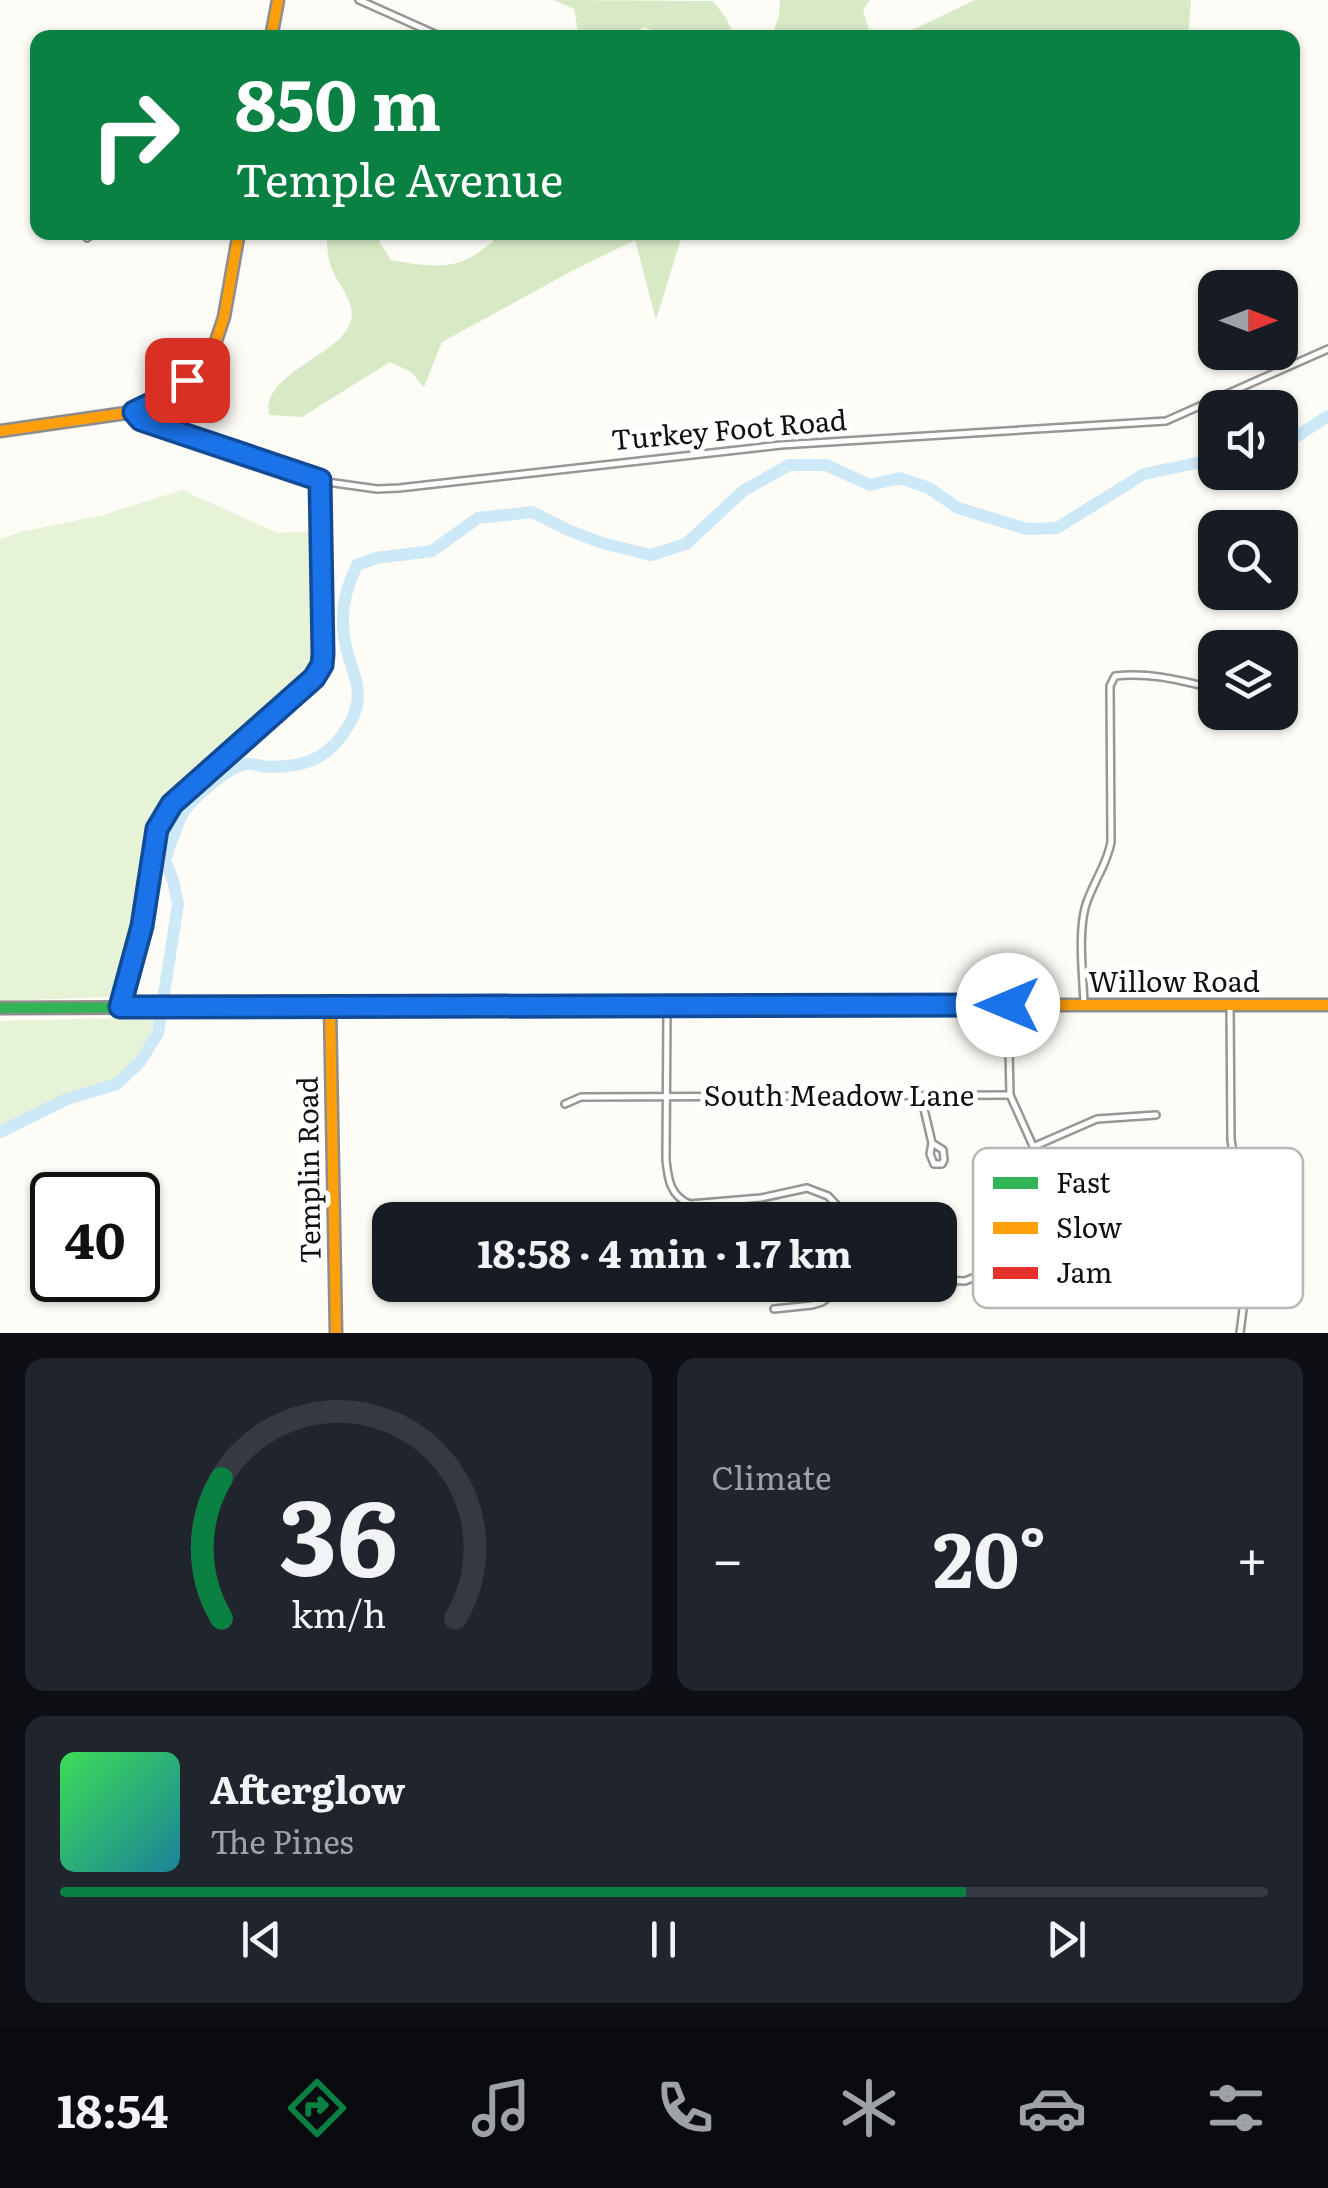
<!DOCTYPE html>
<html lang="en">
<head>
<meta charset="utf-8">
<style>
  :root { --surface:#171b24; --page:#20242c; --text:#f1f3f6; --muted:#9ea1a6; --line:#363941; --accent:#0b8043 }
  body { margin:0; font-family:Literata,serif; background:var(--page); color:var(--text); height:100vh; display:flex; flex-direction:column; font-size:38px; white-space:nowrap }
  * { box-sizing:border-box; margin:0 }
  p { font-size:32px; color:var(--muted) }
  .icon { flex:none; width:55px; height:55px; fill:none; stroke:currentColor; stroke-width:2; stroke-linecap:round; stroke-linejoin:round }
  .map { position:relative; height:1333px; overflow:hidden }
  .panel { display:flex; flex-direction:column; gap:25px; padding:25px; background:#0d0f14; flex:1 }
  .panel>* { flex:none }
  .top-card { position:absolute; left:30px; top:30px; width:1270px; height:210px; border-radius:20px; box-shadow:0 2px 8px #0004; background:#0b8043; color:#fff; overflow:hidden }
  .needle { width:65px; rotate:90deg }
  .buttons { position:absolute; left:1198px; top:270px; display:grid; gap:20px }
  .buttons a { display:grid; place-items:center; width:100px; height:100px; border-radius:20px; background:var(--surface); box-shadow:0 2px 8px #0004; font-size:50px }
  .speed { position:absolute; left:30px; top:1172px; display:flex; gap:20px; font-size:50px; font-weight:700; text-align:center }
  .speed>* { display:grid; place-content:center; width:130px; height:130px; border-radius:50%; background:var(--surface); box-shadow:0 2px 8px #0004; line-height:1 }
  .speed .limit { border:5px solid #111; border-radius:15px; background:#fff; color:#111 }
  .pin { position:absolute; display:grid; place-items:center; width:85px; height:85px; color:#fff; margin:-42px; border-radius:20px; box-shadow:0 5px 15px #0006 }
  .me { position:absolute; width:110px; margin:-55px; rotate:270deg; stroke-linejoin:round; filter:drop-shadow(0 0 8px #0008) }
  .turn { display:flex; align-items:center; gap:35px; height:210px; padding:0 40px; font-size:45px }
  .turn .icon { width:130px; height:130px; stroke-width:2.5 }
  .turn b { display:block; font-size:70px; line-height:85px }
  .big { font-size:75px; font-weight:700; line-height:1.1 }
  .panel .card { flex:1; display:flex; flex-direction:column; justify-content:center; gap:15px; min-width:0; padding:0 35px; border-radius:20px; background:var(--page) }
  .panel .dial { align-items:center; gap:0 }
  .dial svg { height:260px; overflow:visible; fill:none; stroke:var(--line); stroke-width:7; stroke-linecap:round; text-anchor:middle }
  .dial text { fill:var(--text); stroke:none }
  .song { display:flex; align-items:center; gap:30px }
  .cover { width:120px; height:120px; border-radius:15px; background:linear-gradient(135deg,hsl(130 70% 55%),hsl(190 70% 35%)) }
  .played { height:10px; border-radius:5px; background:linear-gradient(90deg,var(--accent) 75%,var(--line) 75%) }
  .keys { display:flex; justify-content:space-around; direction:ltr }
  .heat { display:flex; justify-content:space-between; align-items:center; font-size:55px; direction:ltr }
  .panel .tiles { flex:1; display:grid; gap:25px; grid-template-columns:1fr 1fr }
  .card:last-child { grid-column:span 2 }
  .trip { position:absolute; left:372px; top:1202px; width:585px; height:100px; border-radius:20px; background:var(--surface); box-shadow:0 2px 8px #0004; font-weight:700; line-height:100px; text-align:center }
  .dock { display:flex; height:160px; justify-content:space-around; align-items:center; background:#090b0e; color:var(--muted) }
  .dock .icon { width:70px; height:70px }
  .dock .active { color:var(--accent) }
  .dock b { font-size:45px; color:var(--text) }
  .map>svg:first-child { display:block }
  .green { fill:#e7f3d7 }
  .forest { fill:#d8eac5 }
  .lines { fill:none; stroke-linecap:round; stroke-linejoin:round }
  .river { stroke:#cde8f7; stroke-width:12 }
  .street-casing { stroke:#979795; stroke-width:10 }
  .fast-casing { stroke:#8e8d8b; stroke-width:15 }
  .slow-casing { stroke:#8e8d8b; stroke-width:15 }
  .jam-casing { stroke:#8e8d8b; stroke-width:15 }
  .street { stroke:#fffffe; stroke-width:5 }
  .fast { stroke:#30b455; stroke-width:10 }
  .slow { stroke:#ff9f0a; stroke-width:10 }
  .jam { stroke:#e5322d; stroke-width:10 }
  .route-casing { stroke:#114b97; stroke-width:25 }
  .route { stroke:#1a73e8; stroke-width:18 }
  .labels { text-anchor:middle; stroke-width:10; stroke-linejoin:round; paint-order:stroke }
  .street-label { font-size:28px; fill:#111; stroke:#fff }
  .key { fill:#fff; stroke:#b8b8b8; stroke-width:2.5 }
  .key-label { font-size:28px; fill:#111 }
</style>
</head>
<body>
<div class="map">
<svg width="1328" height="1333" viewBox="0 0 1328 1333">
  <rect width="100%" height="100%" fill="#fdfcf7"/>
  <g class="green">
    <path d="M182,490l96,43 36,-2 2,129 -5,9 -66,64 -70,56 -19,26 -8,26 -11,73 -25,83 -112,4v-462l25,-8 78,-16z"/>
    <path d="M156,1017l-16,45 -23,22 -50,15 -67,33v-111z"/>
  </g>
  <g class="forest">
    <path d="M554,0l159,1 14,18 7,18h-74l-4,-6 -13,-4 -12,10h-52l-5,-28z"/>
    <path d="M780,0h90l-7,10 6,20 9,7h-107l8,-21z"/>
    <path d="M975,0h216l-3,37h-296l18,-6z"/>
    <path d="M327,233h50l3,10 11,17c22,4 53,10 74,0 10,-4 19,-12 28,-18v-9l187,-1 1,7 -25,81 -21,-80 -61,30 -132,72 -18,45 -13,-15 -21,-10 -88,55 -33,-2c-8,-35 54,-57 73,-79 22,-25 2,-42 -9,-64 -6,-13 -6,-26 -6,-39z"/>
  </g>
  <g class="lines">
    <g class="river">
      <path d="M1280,447l48,-31"/>
      <path d="M0,1132l67,-33 50,-15 23,-22 18,-29 20,-129 -5,-23 -8,-21c6,-16 11,-36 20,-50 10,-14 45,-44 61,-46 7,-1 16,3 23,3 32,0 55,-6 74,-33 33,-46 1,-63 0,-110 -1,-22 5,-39 14,-59l19,-7 56,-7 46,-33 54,-6 36,18 34,13 49,12 35,-11 57,-53 46,-26h37l44,20 30,-7 29,10 29,20 69,21 30,-1 87,-54 71,-15"/>
    </g>
    <g class="street-casing">
      <g id="street">
        <path d="M359,0l85,38"/>
        <path d="M87,238l5,-4 130,-2"/>
        <path d="M320,481l57,8 22,-1 382,-43 385,-24 162,-72"/>
        <path d="M1084,1004c-1,-29 -6,-68 1,-96 6,-23 22,-42 26,-66l-1,-156 5,-10c34,-4 64,4 97,12"/>
        <path d="M1230,1004l1,136 19,114 -10,79"/>
        <path d="M1008,1005l2,90 28,62 8,25 3,71"/>
        <path d="M667,1007l-1,153c2,19 4,36 24,44l71,-6 46,-10 21,8 23,24"/>
        <path d="M921,1096l11,47 -2,11 4,10h8l2,-4 -1,-10 -11,-7"/>
        <path d="M565,1104l16,-7 429,-2"/>
        <path d="M1035,1146l62,-27 59,-4"/>
        <path d="M940,1280l25,1 62,-25 62,-6 31,-6 49,-14"/>
        <path d="M774,1309l38,-4 10,-3 24,-17"/>
      </g>
    </g>
    <g class="fast-casing">
      <path id="fast" d="M0,1008l786,-3"/>
    </g>
    <g class="slow-casing">
      <g id="slow">
        <path d="M271,38l7,-38"/>
        <path d="M0,431l133,-19 31,-15 23,-17 17,-18 12,-21 8,-24 15,-85"/>
        <path d="M786,1005h542"/>
        <path d="M330,1007l6,326"/>
      </g>
    </g>
    <g class="jam-casing">
      <path id="jam" d="M120,1007l22,-81 15,-97 15,-26 142,-125 7,-13 2,-11 -3,-173 -179,-61 -8,-8"/>
    </g>
    <use href="#street" class="street"/>
    <use href="#fast" class="fast"/>
    <use href="#slow" class="slow"/>
    <use href="#jam" class="jam"/>
  </g>
  <g class="lines">
    <g class="route-casing">
      <path id="route" d="M187,380l-22,17 -31,15 7,8 179,60 3,174 -1,11 -8,13 -142,126 -15,25 -15,97 -22,81 888,-2"/>
    </g>
    <use href="#route" class="route"/>
  </g>
  <g class="labels">
    <g class="street-label">
      <text transform="translate(729 430) rotate(-5)" y="10">Turkey Foot Road</text>
      <text x="1174" y="992">Willow Road</text>
      <text x="839" y="1106">South Meadow Lane</text>
      <text transform="translate(309 1170) rotate(-91)" y="10">Templin Road</text>
    </g>
  </g>
  <rect x="973" y="1148" width="330" height="160" rx="15" class="key"/>
  <rect x="993" y="1177" width="45" height="12" fill="#30b455"/>
  <rect x="993" y="1222" width="45" height="12" fill="#ff9f0a"/>
  <rect x="993" y="1267" width="45" height="12" fill="#e5322d"/>
  <g class="key-label">
    <text x="1056" y="1193">Fast</text>
    <text x="1056" y="1238">Slow</text>
    <text x="1056" y="1283">Jam</text>
  </g>
</svg>
<div class="buttons">
<a><svg class="needle" viewBox="-14 -14 28 28"><path d="M0-13l5 13h-10z" fill="#e53935"/><path d="M0 13l5-13h-10z" fill="#9ea1a6"/></svg></a>
<a><svg class="icon" aria-label="sound" viewBox="0 0 24 24"><path d="M4 9h4l5-4v14l-5-4H4zM17 9q2 3 0 6"/></svg></a>
<a><svg class="icon" aria-label="search" viewBox="0 0 24 24"><circle cx="10" cy="10" r="6"/><path d="M15 15l6 6"/></svg></a>
<a><svg class="icon" aria-label="layers" viewBox="0 0 24 24"><path d="M12 4l9 5-9 5-9-5zM3 14l9 5 9-5"/></svg></a>
</div>
<div class="speed"><div class="limit">40</div></div>
<div class="pin" style="left:187px;top:380px;background:#d93025"><svg class="icon" aria-label="arrive" viewBox="0 0 24 24"><path d="M6 21V4h12l-3 4 3 4H6"/></svg></div>
<svg class="me" style="left:1008px;top:1005px" viewBox="-20 -20 40 40"><circle r="19" fill="#fff"/><path d="M0-13L10 11 0 6-10 11z" fill="#1a73e8"/></svg>
<div class="trip">18:58 · 4 min · 1.7 km</div>
<div class="top-card">
<div class="turn"><svg class="icon" aria-label="right" viewBox="0 0 24 24"><path d="M7 20v-9h11M14 6l5 5-5 5"/></svg><div><b>850 m</b>Temple Avenue</div></div>
</div>
</div>
<section class="panel">
<div class="tiles">
<div class="card dial"><svg viewBox="0 0 100 80">
<path d="M14 69A42 42 0 1 1 86 69"/>
<path d="M14 69A42 42 0 0 1 14 26" stroke="#0b8043"/>
<text x="50" y="56" font-size="32" font-weight="700">36</text>
<text x="50" y="72" font-size="11">km/h</text>
</svg></div>
<div class="card"><p>Climate</p>
<div class="heat"><a>−</a><b class="big">20°</b><a>+</a></div>
</div>
<div class="card">
<div class="song"><i class="cover"></i><div><b>Afterglow</b><p>The Pines</p></div></div>
<div class="played"></div>
<div class="keys"><svg class="icon" aria-label="previous" viewBox="0 0 24 24"><path d="M18 5L8 12l10 7zM5 5v14"/></svg><svg class="icon" aria-label="pause" viewBox="0 0 24 24"><path d="M8 5v14M16 5v14"/></svg><svg class="icon" aria-label="next" viewBox="0 0 24 24"><path d="M6 5l10 7-10 7zM19 5v14"/></svg></div>
</div>
</div>
</section>
<nav class="dock">
<b>18:54</b>
<svg class="icon active" aria-label="directions" viewBox="0 0 24 24"><path d="M12 3l9 9-9 9-9-9zM9 14v-3h6M13 9l2 2-2 2"/></svg>
<svg class="icon" aria-label="music" viewBox="0 0 24 24"><path d="M9 18V5l10-2v13"/><circle cx="6" cy="18" r="3"/><circle cx="16" cy="16" r="3"/></svg>
<svg class="icon" aria-label="phone" viewBox="0 0 24 24"><path d="M5 4h4l2 5-3 2q2 4 5 5l2-3 5 2v4C11 20 4 13 5 4z"/></svg>
<svg class="icon" aria-label="climate" viewBox="0 0 24 24"><path d="M12 3v18M4 7l16 10M4 17L20 7"/></svg>
<svg class="icon" aria-label="car" viewBox="0 0 24 24"><path d="M5 17H2v-5l4-1 3-4h7l3 4 3 1v5h-3M9 17h6M6 11h13"/><circle cx="7" cy="17" r="2"/><circle cx="17" cy="17" r="2"/></svg>
<svg class="icon" aria-label="filters" viewBox="0 0 24 24"><path d="M4 7h16M4 17h16"/><circle cx="9" cy="7" r="2"/><circle cx="15" cy="17" r="2"/></svg>
</nav>
</body>
</html>
